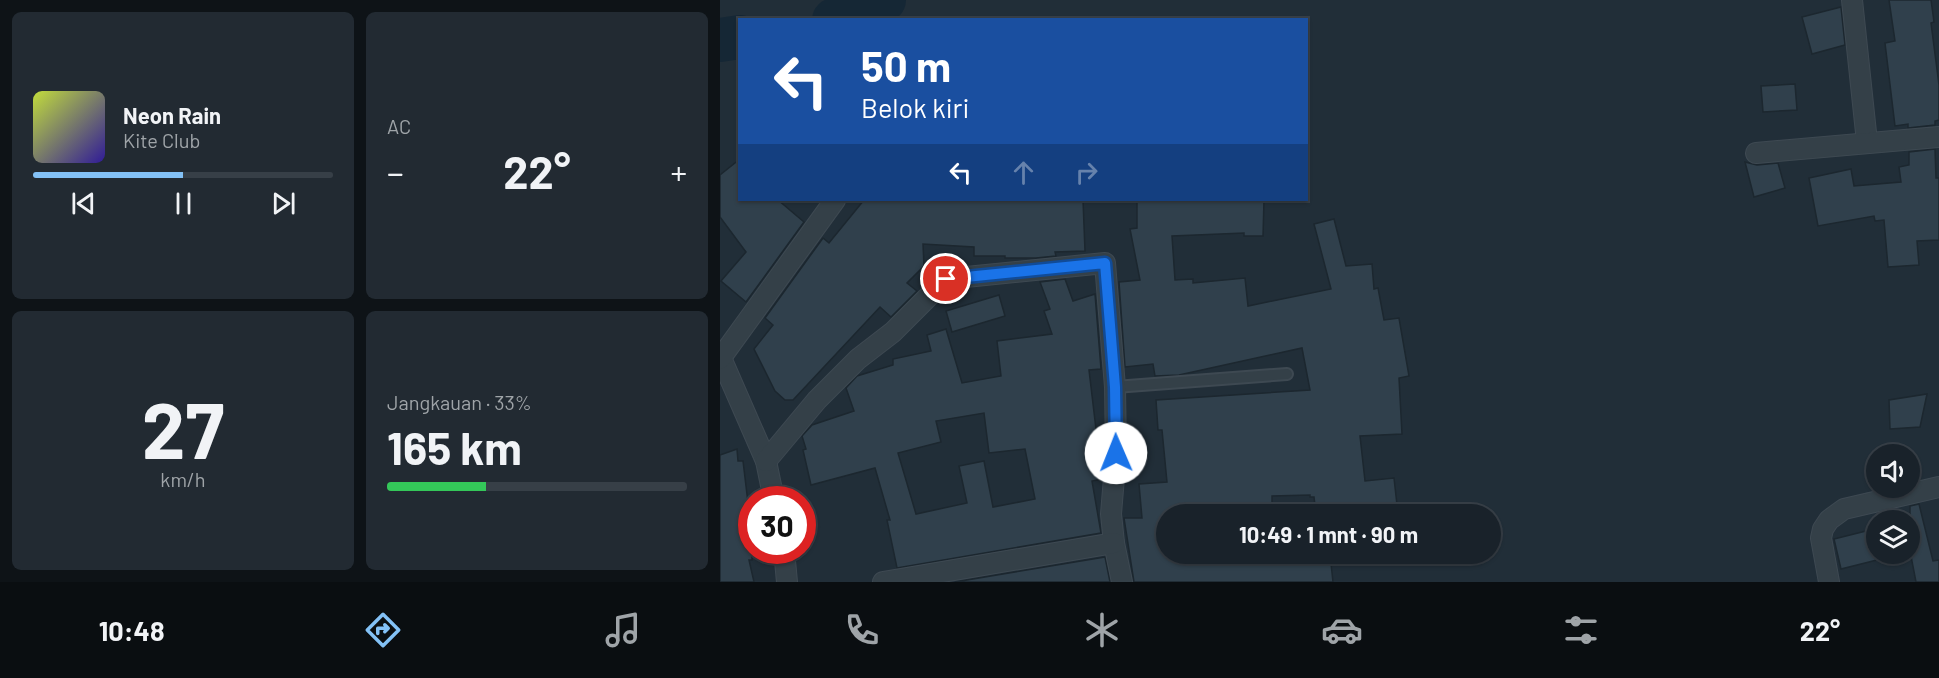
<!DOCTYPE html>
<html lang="id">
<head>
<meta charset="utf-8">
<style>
  :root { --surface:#19222a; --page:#222a32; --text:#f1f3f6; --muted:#9fa4a8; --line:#373f47; --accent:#83c1f6 }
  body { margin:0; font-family:Barlow,sans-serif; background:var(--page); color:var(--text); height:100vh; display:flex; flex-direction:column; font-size:22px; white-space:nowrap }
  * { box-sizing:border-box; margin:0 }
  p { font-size:20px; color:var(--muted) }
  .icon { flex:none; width:33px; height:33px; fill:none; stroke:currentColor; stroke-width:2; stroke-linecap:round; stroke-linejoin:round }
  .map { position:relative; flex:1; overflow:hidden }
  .panel { display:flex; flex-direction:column; gap:12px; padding:12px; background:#0e1317; width:720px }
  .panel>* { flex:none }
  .banner { position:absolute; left:18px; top:18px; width:570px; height:183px; border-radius:0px; box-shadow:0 2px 4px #0004,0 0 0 2px var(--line); background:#1a4fa0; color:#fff; overflow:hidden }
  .fabs { position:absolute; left:1146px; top:444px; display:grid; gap:12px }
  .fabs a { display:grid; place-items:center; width:54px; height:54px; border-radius:50%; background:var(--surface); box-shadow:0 2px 4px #0004,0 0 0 2px var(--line); font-size:30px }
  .speed { position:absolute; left:18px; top:486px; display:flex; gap:12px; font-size:30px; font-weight:700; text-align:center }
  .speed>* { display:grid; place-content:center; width:78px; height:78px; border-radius:50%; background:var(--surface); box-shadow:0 2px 4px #0004,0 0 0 2px var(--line); line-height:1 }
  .speed .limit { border:9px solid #d22; background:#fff; color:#111 }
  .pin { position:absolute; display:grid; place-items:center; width:51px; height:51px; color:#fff; margin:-26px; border:3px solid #fff; border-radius:50%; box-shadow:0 2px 6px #0007 }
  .me { position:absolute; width:66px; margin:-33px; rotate:359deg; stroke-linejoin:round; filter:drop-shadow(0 0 4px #0008) }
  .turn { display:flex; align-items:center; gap:21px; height:126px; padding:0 24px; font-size:27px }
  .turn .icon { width:78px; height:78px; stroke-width:2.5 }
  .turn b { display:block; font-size:42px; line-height:51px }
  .lanes { display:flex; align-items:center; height:57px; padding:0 24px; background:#0003; justify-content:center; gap:30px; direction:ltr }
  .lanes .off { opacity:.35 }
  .big { font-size:45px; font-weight:700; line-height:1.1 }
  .panel .tile { flex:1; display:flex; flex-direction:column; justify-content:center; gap:9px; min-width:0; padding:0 21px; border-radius:9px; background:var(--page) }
  .panel .dial { align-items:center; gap:0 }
  .dial b { font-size:78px; line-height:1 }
  .song { display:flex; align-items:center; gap:18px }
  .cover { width:72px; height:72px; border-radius:9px; background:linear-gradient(135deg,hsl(70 70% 55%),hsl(250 70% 35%)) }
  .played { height:6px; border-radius:3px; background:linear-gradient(90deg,var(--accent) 50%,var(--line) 50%) }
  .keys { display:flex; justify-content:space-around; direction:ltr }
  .heat { display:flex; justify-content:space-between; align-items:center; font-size:33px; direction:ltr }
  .charge { height:9px; border-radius:4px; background:linear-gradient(90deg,#34c759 33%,var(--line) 0) }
  .panel .tiles { flex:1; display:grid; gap:12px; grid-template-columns:repeat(2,1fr) }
  .trip { position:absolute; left:436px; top:504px; width:345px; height:60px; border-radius:30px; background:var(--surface); box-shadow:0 2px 4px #0004,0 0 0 2px var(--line); font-weight:700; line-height:60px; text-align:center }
  .tabs { display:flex; height:96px; justify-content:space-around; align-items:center; background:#0a0e11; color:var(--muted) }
  .tabs .icon { width:42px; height:42px }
  .tabs .current { color:var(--accent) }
  .tabs b { font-size:27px; color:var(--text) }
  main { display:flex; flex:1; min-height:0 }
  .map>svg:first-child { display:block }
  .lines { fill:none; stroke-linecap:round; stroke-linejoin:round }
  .river { stroke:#152735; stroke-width:44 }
  .building { fill:#30404c; stroke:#1c272f; stroke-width:1.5; fill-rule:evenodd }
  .service-casing { stroke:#3e4952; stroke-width:14 }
  .minor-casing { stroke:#3e4952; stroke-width:22 }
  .service { stroke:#344048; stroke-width:10 }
  .minor { stroke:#344048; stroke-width:20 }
  .route-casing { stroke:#114b97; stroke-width:15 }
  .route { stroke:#1a73e8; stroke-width:10 }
</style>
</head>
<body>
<main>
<section class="panel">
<div class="tiles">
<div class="tile">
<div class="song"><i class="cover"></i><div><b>Neon Rain</b><p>Kite Club</p></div></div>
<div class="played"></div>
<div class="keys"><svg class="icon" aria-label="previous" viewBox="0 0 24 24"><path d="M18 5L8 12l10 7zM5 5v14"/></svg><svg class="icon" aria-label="pause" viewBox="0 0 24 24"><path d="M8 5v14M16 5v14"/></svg><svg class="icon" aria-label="next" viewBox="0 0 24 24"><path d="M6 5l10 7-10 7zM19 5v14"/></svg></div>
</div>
<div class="tile"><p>AC</p>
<div class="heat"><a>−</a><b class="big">22°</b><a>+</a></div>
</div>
<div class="tile dial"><b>27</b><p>km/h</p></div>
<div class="tile"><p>Jangkauan · 33%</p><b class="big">165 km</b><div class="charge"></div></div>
</div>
</section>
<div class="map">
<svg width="1219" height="582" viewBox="0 0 1219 582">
  <rect width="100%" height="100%" fill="#212e38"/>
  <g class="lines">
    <g class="river">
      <path d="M114,20l50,-20"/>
      <path d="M0,40l20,-3"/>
    </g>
  </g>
  <g class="building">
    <path d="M1169,0h42l3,22 -3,1 8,62v35l-4,1v4l-27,3v-4l-13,2 -10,-83 10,-2z"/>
    <path d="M1121,7l4,38 -33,9 -10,-37z"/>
    <path d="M1075,84l2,26 -34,2 -2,-26z"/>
    <path d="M1215,149l1,29h3v62l-22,1 2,24 -31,2 -4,-47 -9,1 -1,-5 -56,10 -9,-48 42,-9 3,17 47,-4 -2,-15 10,-2v-13z"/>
    <path d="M20,159v41h38l26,22 -58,80 -25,-21 25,-29 -26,-35v-42z"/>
    <path d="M1025,162l12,3 21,-2 7,25 -31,9z"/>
    <path d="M144,200h219l2,51 -30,1 1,4 -20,2h-31v-2h-31v-9l-51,-3 1,22 -17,17 10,8 -26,26 -11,-10 -87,93h-8l-10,-9 -21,-42 19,-24 -8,-7 58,-80 6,5z"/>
    <path d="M417,200h127l-1,36h-19v-3l-72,3 3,44 18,-1v4l52,-5 3,28 83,-17 -17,-65 20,-5 12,47 26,-2 2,25 4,-1 6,32 15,-2 10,58 -10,2 3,56 -42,2 5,45 29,-3 4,36h-82l-2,-17h-4v-2l-38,1v18h-105v40h163l3,28h-199l-10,-64h18l-3,-34 28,-2 -5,-52h-4l-2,-30 154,-10 -8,-42 -123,27 -24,1 -2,-12 -28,3 -6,-85 21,-2 -10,-51 7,-1z"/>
    <path d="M345,279l8,22 22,-7 6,75 -12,1 9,76 4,-1 2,12 -2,22 -10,2 9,52 -204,35 -10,-48h3l-15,-52 -64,17 -8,-35 3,-1 -4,-13 10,-11 42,-14 -8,-23 11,-12 36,-11v-6l38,-8 -4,-16 19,-6 16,54 39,-7 -4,-35 55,-7 -8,-23 6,-2 -10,-27zM264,413l5,40 36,-4 10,50 -42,8 -9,-46 -25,5 8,37 -51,11 -18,-61 43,-11 -5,-21z"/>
    <path d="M279,295l6,21 -53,16 -6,-21z"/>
    <path d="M1207,394l-7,33 -30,2 -1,-29z"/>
    <path d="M17,449l1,12h5l9,75v24h-3l5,22h-34v-127z"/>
    <path d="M1199,504l14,57 6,-1v22h-23l-6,-31v-45z"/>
    <path d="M1154,529l2,25h4l1,5 -40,10 -7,-30z"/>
    <path d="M385,557l5,25h-155z"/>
  </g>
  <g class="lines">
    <g class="service-casing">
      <path id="service" d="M395,387l172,-13"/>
    </g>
    <g class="minor-casing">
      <g id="minor">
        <path d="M1132,0l15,142"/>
        <path d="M1036,153l183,-16"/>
        <path d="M1,358l45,103 8,39"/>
        <path d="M0,359l115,-159"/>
        <path d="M46,461l51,-61 41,-41 35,-27 53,-53 159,-16 10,124 1,66 -5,61 3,29 8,39"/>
        <path d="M64,550l3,32"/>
        <path d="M163,582l231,-39"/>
        <path d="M1109,582l-8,-44 2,-9 6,-9 15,-11 95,-22"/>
      </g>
    </g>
    <use href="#service" class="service"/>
    <use href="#minor" class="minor"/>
  </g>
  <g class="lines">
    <g class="route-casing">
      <path id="route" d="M226,279l159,-16 10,124 1,66"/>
    </g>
    <use href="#route" class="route"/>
  </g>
</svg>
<div class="fabs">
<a><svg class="icon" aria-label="sound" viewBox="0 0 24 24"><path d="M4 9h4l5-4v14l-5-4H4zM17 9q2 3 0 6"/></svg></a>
<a><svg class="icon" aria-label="layers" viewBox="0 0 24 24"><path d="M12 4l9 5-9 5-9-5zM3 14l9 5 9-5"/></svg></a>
</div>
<div class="speed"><div class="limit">30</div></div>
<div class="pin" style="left:226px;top:279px;background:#d93025"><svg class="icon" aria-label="arrive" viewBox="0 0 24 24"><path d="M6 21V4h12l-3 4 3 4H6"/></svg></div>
<svg class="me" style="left:396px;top:453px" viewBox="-20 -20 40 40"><circle r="19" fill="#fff"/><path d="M0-13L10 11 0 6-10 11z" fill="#1a73e8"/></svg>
<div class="trip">10:49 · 1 mnt · 90 m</div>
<div class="banner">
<div class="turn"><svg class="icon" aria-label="left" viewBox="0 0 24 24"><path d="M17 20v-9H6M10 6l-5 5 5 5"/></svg><div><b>50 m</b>Belok kiri</div></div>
<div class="lanes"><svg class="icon" aria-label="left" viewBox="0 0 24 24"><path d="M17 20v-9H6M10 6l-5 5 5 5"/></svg><svg class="icon off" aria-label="ahead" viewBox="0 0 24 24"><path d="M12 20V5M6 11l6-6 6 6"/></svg><svg class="icon off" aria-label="right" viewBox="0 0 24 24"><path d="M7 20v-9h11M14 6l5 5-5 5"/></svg></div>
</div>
</div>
</main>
<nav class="tabs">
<b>10:48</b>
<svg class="icon current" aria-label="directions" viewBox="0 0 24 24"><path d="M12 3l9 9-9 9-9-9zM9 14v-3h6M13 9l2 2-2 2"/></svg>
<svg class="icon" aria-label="music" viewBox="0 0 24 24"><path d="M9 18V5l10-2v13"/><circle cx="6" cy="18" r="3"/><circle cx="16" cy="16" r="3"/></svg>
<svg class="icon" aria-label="phone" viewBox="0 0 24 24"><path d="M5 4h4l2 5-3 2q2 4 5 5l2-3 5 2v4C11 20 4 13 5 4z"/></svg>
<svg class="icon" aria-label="climate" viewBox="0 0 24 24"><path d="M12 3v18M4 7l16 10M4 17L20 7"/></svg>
<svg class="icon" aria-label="car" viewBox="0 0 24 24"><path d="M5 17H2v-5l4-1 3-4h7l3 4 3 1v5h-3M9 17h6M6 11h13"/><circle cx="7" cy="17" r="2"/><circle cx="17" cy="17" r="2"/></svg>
<svg class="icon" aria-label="filters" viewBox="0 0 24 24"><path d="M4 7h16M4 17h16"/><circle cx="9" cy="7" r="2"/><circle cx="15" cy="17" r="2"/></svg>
<b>22°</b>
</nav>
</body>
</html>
